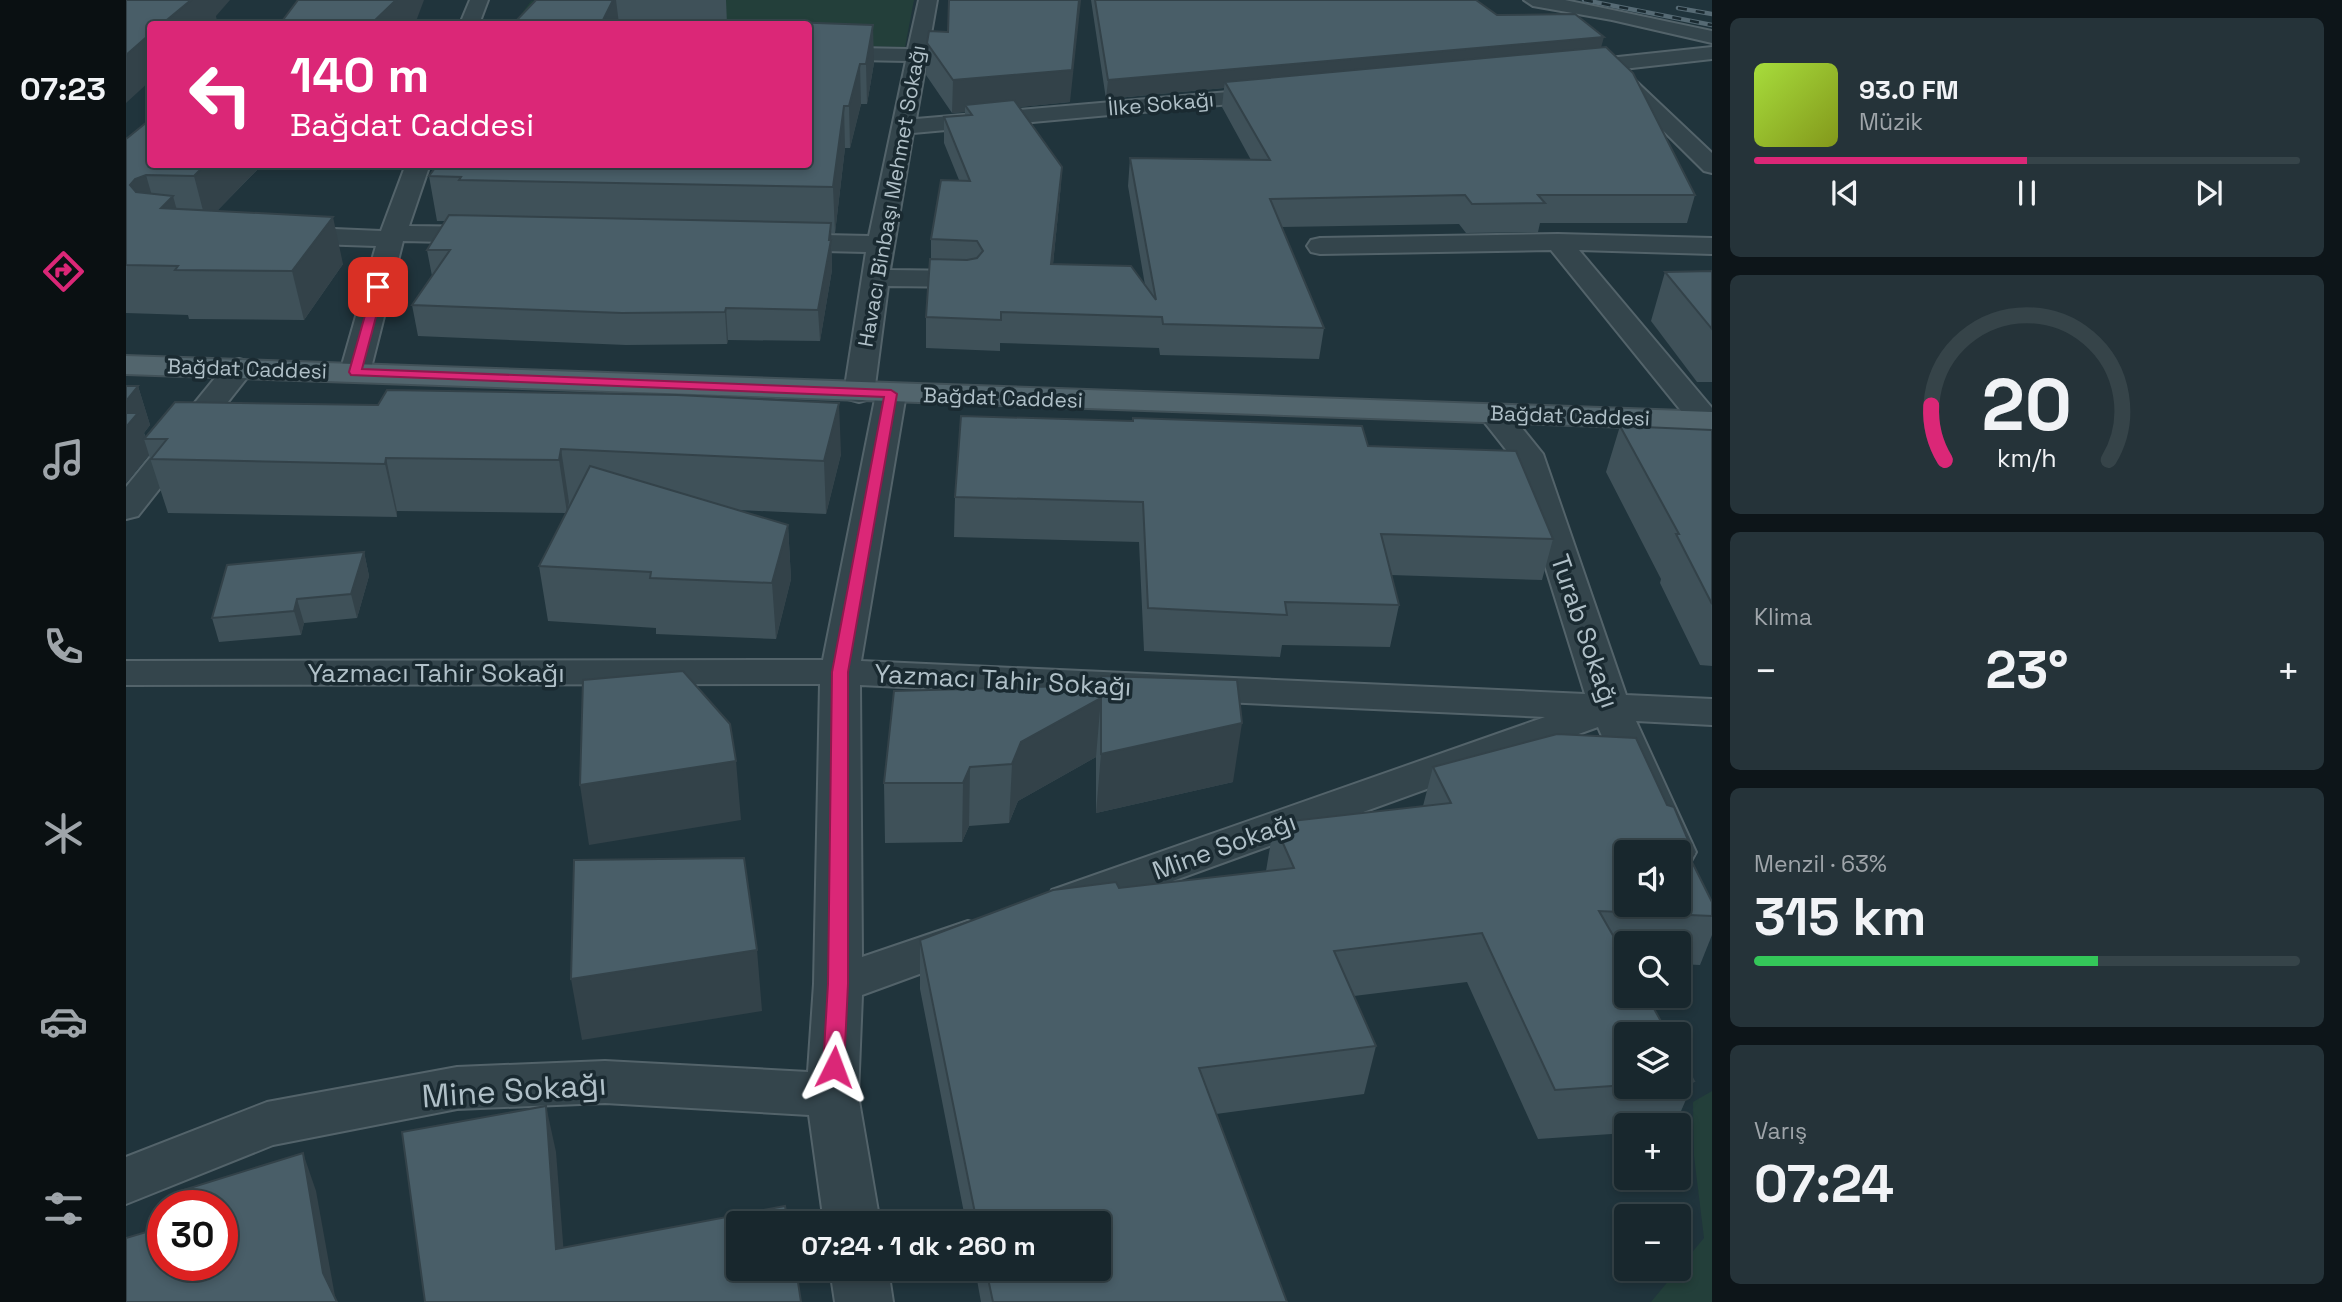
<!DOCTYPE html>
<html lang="tr">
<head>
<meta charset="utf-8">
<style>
  :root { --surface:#18272d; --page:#253339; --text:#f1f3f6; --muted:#9fa5aa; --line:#364449; --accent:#db2777 }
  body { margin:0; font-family:"Space Grotesk",sans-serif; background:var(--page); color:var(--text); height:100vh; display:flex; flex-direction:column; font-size:26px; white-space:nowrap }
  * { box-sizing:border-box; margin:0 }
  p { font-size:23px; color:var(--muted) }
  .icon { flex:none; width:38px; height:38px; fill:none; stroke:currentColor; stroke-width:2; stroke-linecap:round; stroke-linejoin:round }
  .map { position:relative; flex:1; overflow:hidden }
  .side { display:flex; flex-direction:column; gap:18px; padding:18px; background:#0d1519; width:630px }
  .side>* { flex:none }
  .guide { position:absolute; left:21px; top:21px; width:665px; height:147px; border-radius:7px; box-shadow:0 4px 10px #0003,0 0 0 2px var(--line); background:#db2777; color:#fff; overflow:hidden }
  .controls { position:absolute; left:1488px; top:840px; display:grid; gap:14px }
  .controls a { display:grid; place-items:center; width:77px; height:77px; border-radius:7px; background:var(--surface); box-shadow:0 4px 10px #0003,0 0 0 2px var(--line); font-size:35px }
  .speed { position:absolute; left:21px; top:1190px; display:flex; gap:14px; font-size:35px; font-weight:700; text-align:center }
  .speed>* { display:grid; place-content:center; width:91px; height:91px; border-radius:50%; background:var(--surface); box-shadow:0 4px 10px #0003,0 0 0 2px var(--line); line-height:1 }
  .speed .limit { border:10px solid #d22; background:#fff; color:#111 }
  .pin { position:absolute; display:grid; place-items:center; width:60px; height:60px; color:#fff; margin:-30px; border-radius:14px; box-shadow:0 4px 10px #0006 }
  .me { position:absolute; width:77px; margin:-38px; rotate:3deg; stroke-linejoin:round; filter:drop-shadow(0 0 5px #0008) }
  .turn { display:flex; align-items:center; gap:24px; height:147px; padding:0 28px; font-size:32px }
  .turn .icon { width:91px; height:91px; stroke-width:2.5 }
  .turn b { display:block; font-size:49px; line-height:60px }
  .big { font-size:52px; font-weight:700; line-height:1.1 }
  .side .card { flex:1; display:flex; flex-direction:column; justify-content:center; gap:10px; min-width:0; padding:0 24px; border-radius:10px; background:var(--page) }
  .side .dial { align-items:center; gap:0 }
  .dial svg { height:182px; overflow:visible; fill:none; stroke:var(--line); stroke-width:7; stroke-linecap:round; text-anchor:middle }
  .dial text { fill:var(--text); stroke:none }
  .song { display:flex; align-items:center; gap:21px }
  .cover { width:84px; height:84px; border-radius:10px; background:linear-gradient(135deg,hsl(80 70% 55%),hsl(70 70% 35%)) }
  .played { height:7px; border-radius:4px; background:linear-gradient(90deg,var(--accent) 50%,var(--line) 50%) }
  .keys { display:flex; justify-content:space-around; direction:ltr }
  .heat { display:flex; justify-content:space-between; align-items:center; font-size:38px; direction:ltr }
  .charge { height:10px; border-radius:5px; background:linear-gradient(90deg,#34c759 63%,var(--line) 0) }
  .trip { position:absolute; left:600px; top:1211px; width:385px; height:70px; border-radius:7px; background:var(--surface); box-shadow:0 4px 10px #0003,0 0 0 2px var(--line); font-weight:700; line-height:70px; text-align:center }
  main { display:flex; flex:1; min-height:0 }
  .dock { display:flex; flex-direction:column; width:126px; justify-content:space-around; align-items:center; background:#0a1012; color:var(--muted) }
  .dock .icon { width:49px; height:49px }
  .dock .selected { color:var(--accent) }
  .dock b { font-size:32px; color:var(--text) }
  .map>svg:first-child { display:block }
  .green { fill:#233f3a }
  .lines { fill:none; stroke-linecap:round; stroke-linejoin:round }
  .minor-casing { stroke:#53636a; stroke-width:4 }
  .major-casing { stroke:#415158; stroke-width:4 }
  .minor { fill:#34454c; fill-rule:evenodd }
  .major { fill:#52656d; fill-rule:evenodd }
  .rail-casing { stroke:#566a74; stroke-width:4.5 }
  .rail { stroke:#1a2a31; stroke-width:2.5; stroke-dasharray:9; stroke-linecap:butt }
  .wall { fill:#3f5159 }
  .shaded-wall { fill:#334249 }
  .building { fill:#495e68; stroke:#334249; stroke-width:2; fill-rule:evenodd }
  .route { fill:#db2777; stroke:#8e194d; stroke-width:2 }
  .labels { text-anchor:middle; stroke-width:7; stroke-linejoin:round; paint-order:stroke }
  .far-street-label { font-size:21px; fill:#b0c0c8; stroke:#1a2a31 }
  .street-label { font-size:26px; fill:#b0c0c8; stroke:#1a2a31 }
  .near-street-label { font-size:32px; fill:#b0c0c8; stroke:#1a2a31 }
</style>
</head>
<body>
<main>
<nav class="dock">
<b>07:23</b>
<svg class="icon selected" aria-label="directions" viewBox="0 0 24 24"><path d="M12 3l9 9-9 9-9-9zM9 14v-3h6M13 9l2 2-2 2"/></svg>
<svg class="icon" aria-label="music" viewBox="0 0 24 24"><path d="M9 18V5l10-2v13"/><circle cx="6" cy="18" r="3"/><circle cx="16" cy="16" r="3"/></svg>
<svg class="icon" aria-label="phone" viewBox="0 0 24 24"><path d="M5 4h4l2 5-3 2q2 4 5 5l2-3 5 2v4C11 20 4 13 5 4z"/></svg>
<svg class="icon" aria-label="climate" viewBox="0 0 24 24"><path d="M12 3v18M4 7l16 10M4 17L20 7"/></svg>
<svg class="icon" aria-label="car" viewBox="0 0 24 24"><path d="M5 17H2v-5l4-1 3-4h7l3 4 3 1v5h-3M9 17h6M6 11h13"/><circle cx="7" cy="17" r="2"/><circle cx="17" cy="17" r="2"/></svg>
<svg class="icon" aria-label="filters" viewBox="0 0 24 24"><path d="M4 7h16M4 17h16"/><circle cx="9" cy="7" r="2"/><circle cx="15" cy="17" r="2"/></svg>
</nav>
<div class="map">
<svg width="1586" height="1302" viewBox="0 0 1586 1302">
  <rect width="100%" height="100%" fill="#20343c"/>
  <g class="green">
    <path d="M410,0h378l-9,47 -96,-2 -1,-21h-294l17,-23z"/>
    <path d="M1586,1091v211h-61l53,-64 -10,-82 -1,-54z"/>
  </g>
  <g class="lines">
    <g class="minor-casing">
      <g id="minor">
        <path d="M344,0h18l-9,24h-19z"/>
        <path d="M793,0h18l-21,119 358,-31 8,1 3,5 -3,5 -8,1 -361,33 -23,137 76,1 10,2 4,6 -4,6 -10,2 -78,-1 -14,107 -4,6 -11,3 -11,-3 -4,-6 22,-141 -85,-2 -9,-2 -4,-6 4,-6 9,-2 88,2 37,-175 -98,-2v-12l100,2z"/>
        <path d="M1398,0h41l147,31v12l-100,-23 -79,-14z"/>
        <path d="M1586,47v12l-89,10 89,84v20l-8,-2 -101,-100 -32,3 -7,-2 -3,-4 3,-4 7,-2z"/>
        <path d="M280,164h24l-21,62 81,1 9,3 4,5 -4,5 -9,3 -87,-2 -33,131 -4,6 -11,3 -11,-3 -4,-6 36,-126 -89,-3 -9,-3 -4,-5 4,-5 9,-3 94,4z"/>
        <path d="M1432,234l154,4v16l-133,-4 133,158v21l-17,-1 -144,-178 -231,4 -9,-2 -4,-6 4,-6 9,-2z"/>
        <path d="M113,359l11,3 4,6 -4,6 -112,142 -12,3v-32l102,-125z"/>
        <path d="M765,385l11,2 4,7 -45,267 724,33 -74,-238 -33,-42 5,-7 11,-2 11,2 38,47 83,241 86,4v26l-76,-4 60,131 -6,11 -12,3v-14h-26l-54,-125 -530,192 -16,-5 -7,-12 7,-12 493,-173 -685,-32 2,272 106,-36 17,5 7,12 -7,12 -123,45 -4,100 22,128h-56l-15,-108 -204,-12 -148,6 -184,36 -147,59v-47l141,-55 190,-35 148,-6 203,11 6,-88 6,-300 -694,1v-24l697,-1 53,-266 4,-7z"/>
        <path d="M704,1269h58l5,33h-58z"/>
      </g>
    </g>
    <g class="major-casing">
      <path id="major" d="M0,356l1586,56v18l-1586,-56z"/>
    </g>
    <use href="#minor" class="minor"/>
    <use href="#major" class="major"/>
    <g class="rail-casing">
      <g id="rail">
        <path d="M1458,0l128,25"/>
        <path d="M1552,8l34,6"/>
      </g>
    </g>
    <use href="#rail" class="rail"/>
  </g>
  <g class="wall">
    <path d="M410,0h190l1,24h-235l23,-2z"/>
    <path d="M965,0h385l21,15 104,33 94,147 -8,28h-147l-2,9 -72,1 -7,-9 -177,3 42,101 -5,31 -159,-4 -1,-7 -159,-5v8l-74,-3v-31l5,-58v-20l28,-59 -15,-37v-26l21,-1v-4l-13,1 -26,-38 1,-32 143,59 -51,5 43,60 -2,28 -7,69 92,21 -17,-99 2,-28 121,2 -29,-53 2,-19 -118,11z"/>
    <path d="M682,24l66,39 -7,41h-6l-11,44h-5l-10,85h-4l1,37 -12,71 -92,-1 -1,4 -101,1 -208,-9 -6,-31 20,-29 -5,-26 18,-29h-8l-8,-45 379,-12z"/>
    <path d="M0,139l24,25h109l1,3 -43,44 126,53 -39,56 -115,-1 -1,-4 -62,-2z"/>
    <path d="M1586,271v111h-15l-46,-61 14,-49z"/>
    <path d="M0,386h12l12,39 -6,8 2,4 695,17 -15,60 -88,-4 50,15 3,54 -15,60 -120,-5v-6l-108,-7 -9,-55 27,-53 -169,-2v6l-229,-4 -19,-58 -23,28z"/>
    <path d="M1494,426l92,4v236l-12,-1 -40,-82 1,-4 -55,-107z"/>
    <path d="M1242,446l185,93 -11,41 -151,-5 8,30 -9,42 -108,-2 -2,12 -136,-6 -5,-109 -185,-5 1,-40z"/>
    <path d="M238,552l5,24 -12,42 -53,5 -3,12 -82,7 -7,-24z"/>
    <path d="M975,676l132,106 -137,31v-56l-78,44 -9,22 -40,3 -7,16 -77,1 -1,-60 216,-98z"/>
    <path d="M1307,767l258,93 21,42v33l-12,30 -22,-1v-21h-52v144h52v-35l16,29 -19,44h-49v8l-88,6 -71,-157 -113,14 22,50 -12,48 -148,20 71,188h-306l-6,-33h124v-46h-133l-46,-234v-49l199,-52 147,-17 8,-48 149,-17z"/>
  </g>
  <g class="shaded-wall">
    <path d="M65,0h39l-14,16 1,5 -5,3h-50z"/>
    <path d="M270,0h28l-9,24h-44z"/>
    <path d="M487,0h3l3,24h-18z"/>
    <path d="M953,0h2l-11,102 -100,10 -5,-7v7l-13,1 1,-33z"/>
    <path d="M747,25l1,38 -7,41 -1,-40z"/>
    <path d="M24,34v47l-24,22v-48z"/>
    <path d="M1478,37l-5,18 -374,27 -1,6 -118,11 2,-19z"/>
    <path d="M734,64l1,40 -11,44 -1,-42z"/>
    <path d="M718,106l1,42 -10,85 -2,-46z"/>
    <path d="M80,164h53l1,3 -54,55 -12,-46z"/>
    <path d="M936,167l-2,28 -10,99 1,-30z"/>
    <path d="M20,175l13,45 -29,-35 5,-6z"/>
    <path d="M47,196l13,47 -25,-35z"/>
    <path d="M207,217l10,47 -39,56 -12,-49z"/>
    <path d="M705,223l1,47 -12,71 -2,-31z"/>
    <path d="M600,308l2,32 -1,4 -2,-32z"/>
    <path d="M12,386l12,39 -6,8 2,6h-2l5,16 -23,28v-82z"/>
    <path d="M713,403l2,51 -15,60 -2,-53z"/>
    <path d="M435,449l8,53 -2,11 -8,-53z"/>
    <path d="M260,458l11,53v6l-12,-53z"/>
    <path d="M662,525l3,54 -15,60 -4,-56z"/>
    <path d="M238,552l5,24 -12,42 -6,-24z"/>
    <path d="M171,599l7,24 -3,12 -7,-24z"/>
    <path d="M975,698l-5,59 -78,44 -9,22 3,-59 9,-22z"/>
    <path d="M1116,723l-9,59 -137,31 5,-59z"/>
    <path d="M610,761l5,59 -152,25 -9,-60z"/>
    <path d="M844,767l-1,59 -7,16 1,-59z"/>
    <path d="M631,950l5,61 -180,29 -11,-61z"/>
    <path d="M420,1106l10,46 11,142 -11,-45z"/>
    <path d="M177,1153l13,38 20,111 -13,-29z"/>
  </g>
  <g class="building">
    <path d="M0,0h65l-29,24h-12v10l-24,21z"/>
    <path d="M172,0h98l-25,24h-91z"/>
    <path d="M410,0h77l-12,24h-109l1,-2h22z"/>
    <path d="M823,0h130l-7,70 -119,10 -26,-37 2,-12 19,1z"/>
    <path d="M969,0h381l21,15 78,-1 29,23 -496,43z"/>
    <path d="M633,21l114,4 -7,39h-6l-11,42h-5l-11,81 -374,-7 2,-3 -32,-1 9,-12h370v-140h-51z"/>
    <path d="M1480,47l27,26 62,122h-157l7,8 -73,1 -7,-9 -195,4 54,129 -161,-4 -1,-7 -161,-5v8l-75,-3 4,-58 37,1 10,-2 6,-7 -6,-10 -46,-2 10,-59 29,1 -26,-64 28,-2 -7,-10 49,-5 48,67 -11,97 80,2 25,34 -26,-142 140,2 -45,-78z"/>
    <path d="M21,122h3v42h56l-12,12 -48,-1 -11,4 -5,6 6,7 37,4 -12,12 172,9 -41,54 -117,-1 3,-4 -52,-1v-126z"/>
    <path d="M323,215l382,8 -2,17h2l-13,70 -92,-2 -1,4 -103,1 -210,-8 38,-55h-23z"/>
    <path d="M1586,271v58l-47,-57z"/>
    <path d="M0,386h12l-12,15z"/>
    <path d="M261,390l290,5 162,8 -15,58 -263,-12 -2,11 -173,-2 -1,6 -234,-5 16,-20h-23l31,-37 203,3z"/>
    <path d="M0,413h12l-12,14z"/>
    <path d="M835,416l172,5v-3l229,8 6,20 148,5 37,88 -172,-5 18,71 -114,-3 2,13 -139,-7 -5,-106 -188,-5z"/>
    <path d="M1494,426l92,4v174l-36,-70h3z"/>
    <path d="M464,466l198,59 -16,58 -122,-5 1,-6 -112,-6z"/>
    <path d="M238,552l-13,42 -54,5 -3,12 -82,7 15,-53z"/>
    <path d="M557,671l47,53 6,37 -156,24 3,-105z"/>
    <path d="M975,676l136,4 5,43 -141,31v-56l-80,44 -9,22 -42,3 -7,16h-79l10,-92 207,-6z"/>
    <path d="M1431,734l79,4 31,67 7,2 20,47 -4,4 22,44v14l-113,-5 27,47v38h21l21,38h-42v51l-71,5 -73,-157 -148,18 42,95 -177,22 88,234h-294l-7,-33h113v-46h-122l-57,-283 133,-50 63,-8 3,6 175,-20 -20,-45 177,-20 -18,-36zM1500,852h52v53h-52z"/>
    <path d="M618,858l13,92 -186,29 3,-119z"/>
    <path d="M1552,1052l16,29 -16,1z"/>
    <path d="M420,1106l10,143 229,-43 3,17h-50v46h58l5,33h-376l-23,-170z"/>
    <path d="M177,1153l20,120 14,29h-211v-64l37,-11v38h59v-59h-44l-1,-14z"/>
  </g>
  <path class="route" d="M252,284l6,3 -22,82 529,21 6,4 -49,278v312l-4,83 -3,6 -7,3 -8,-3 -3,-6 5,-83 4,-312 52,-275 -533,-22 -2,-3 24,-85z"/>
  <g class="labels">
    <g class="far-street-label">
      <text transform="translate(1035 104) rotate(-5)" y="7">İlke Sokağı</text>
      <text transform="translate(766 196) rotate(-80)" y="7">Havacı Binbaşı Mehmet Sokağı</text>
      <text transform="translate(121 369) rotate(2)" y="7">Bağdat Caddesi</text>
      <text transform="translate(877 398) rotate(2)" y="7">Bağdat Caddesi</text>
      <text transform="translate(1444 416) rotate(2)" y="7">Bağdat Caddesi</text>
    </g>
    <g class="street-label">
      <text transform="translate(1459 631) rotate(71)" y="9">Turab Sokağı</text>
      <text x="310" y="682">Yazmacı Tahir Sokağı</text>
      <text transform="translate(877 680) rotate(3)" y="9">Yazmacı Tahir Sokağı</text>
      <text transform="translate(1098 846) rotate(-20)" y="9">Mine Sokağı</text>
    </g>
    <g class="near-street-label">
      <text transform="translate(388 1090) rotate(-4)" y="11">Mine Sokağı</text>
    </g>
  </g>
</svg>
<div class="controls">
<a><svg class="icon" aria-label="sound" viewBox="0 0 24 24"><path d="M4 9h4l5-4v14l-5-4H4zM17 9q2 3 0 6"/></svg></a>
<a><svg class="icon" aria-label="search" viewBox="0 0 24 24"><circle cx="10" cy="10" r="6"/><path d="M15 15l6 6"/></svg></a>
<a><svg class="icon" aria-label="layers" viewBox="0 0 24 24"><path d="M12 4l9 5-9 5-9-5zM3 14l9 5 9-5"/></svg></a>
<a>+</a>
<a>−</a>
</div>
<div class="speed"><div class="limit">30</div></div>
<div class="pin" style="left:252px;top:287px;background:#d93025"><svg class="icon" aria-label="arrive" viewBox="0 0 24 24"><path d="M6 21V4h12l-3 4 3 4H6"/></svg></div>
<svg class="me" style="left:708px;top:1067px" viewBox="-20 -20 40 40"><path d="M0-17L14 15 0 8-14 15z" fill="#db2777" stroke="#fff" stroke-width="4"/></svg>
<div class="trip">07:24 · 1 dk · 260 m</div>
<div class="guide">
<div class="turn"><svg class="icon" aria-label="left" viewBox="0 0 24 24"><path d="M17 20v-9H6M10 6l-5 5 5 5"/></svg><div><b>140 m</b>Bağdat Caddesi</div></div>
</div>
</div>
<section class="side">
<div class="card">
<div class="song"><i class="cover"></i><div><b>93.0 FM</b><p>Müzik</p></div></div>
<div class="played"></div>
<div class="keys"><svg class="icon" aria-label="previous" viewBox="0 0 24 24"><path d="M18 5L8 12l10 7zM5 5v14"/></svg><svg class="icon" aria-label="pause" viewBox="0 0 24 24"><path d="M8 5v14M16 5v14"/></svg><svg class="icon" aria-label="next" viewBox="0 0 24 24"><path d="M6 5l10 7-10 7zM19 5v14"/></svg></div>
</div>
<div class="card dial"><svg viewBox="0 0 100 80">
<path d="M14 69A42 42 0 1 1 86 69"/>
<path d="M14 69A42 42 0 0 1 8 45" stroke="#db2777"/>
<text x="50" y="56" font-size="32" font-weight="700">20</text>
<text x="50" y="72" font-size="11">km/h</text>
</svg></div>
<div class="card"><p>Klima</p>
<div class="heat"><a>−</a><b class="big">23°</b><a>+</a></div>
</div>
<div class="card"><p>Menzil · 63%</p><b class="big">315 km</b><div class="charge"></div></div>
<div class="card"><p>Varış</p><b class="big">07:24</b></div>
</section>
</main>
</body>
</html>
